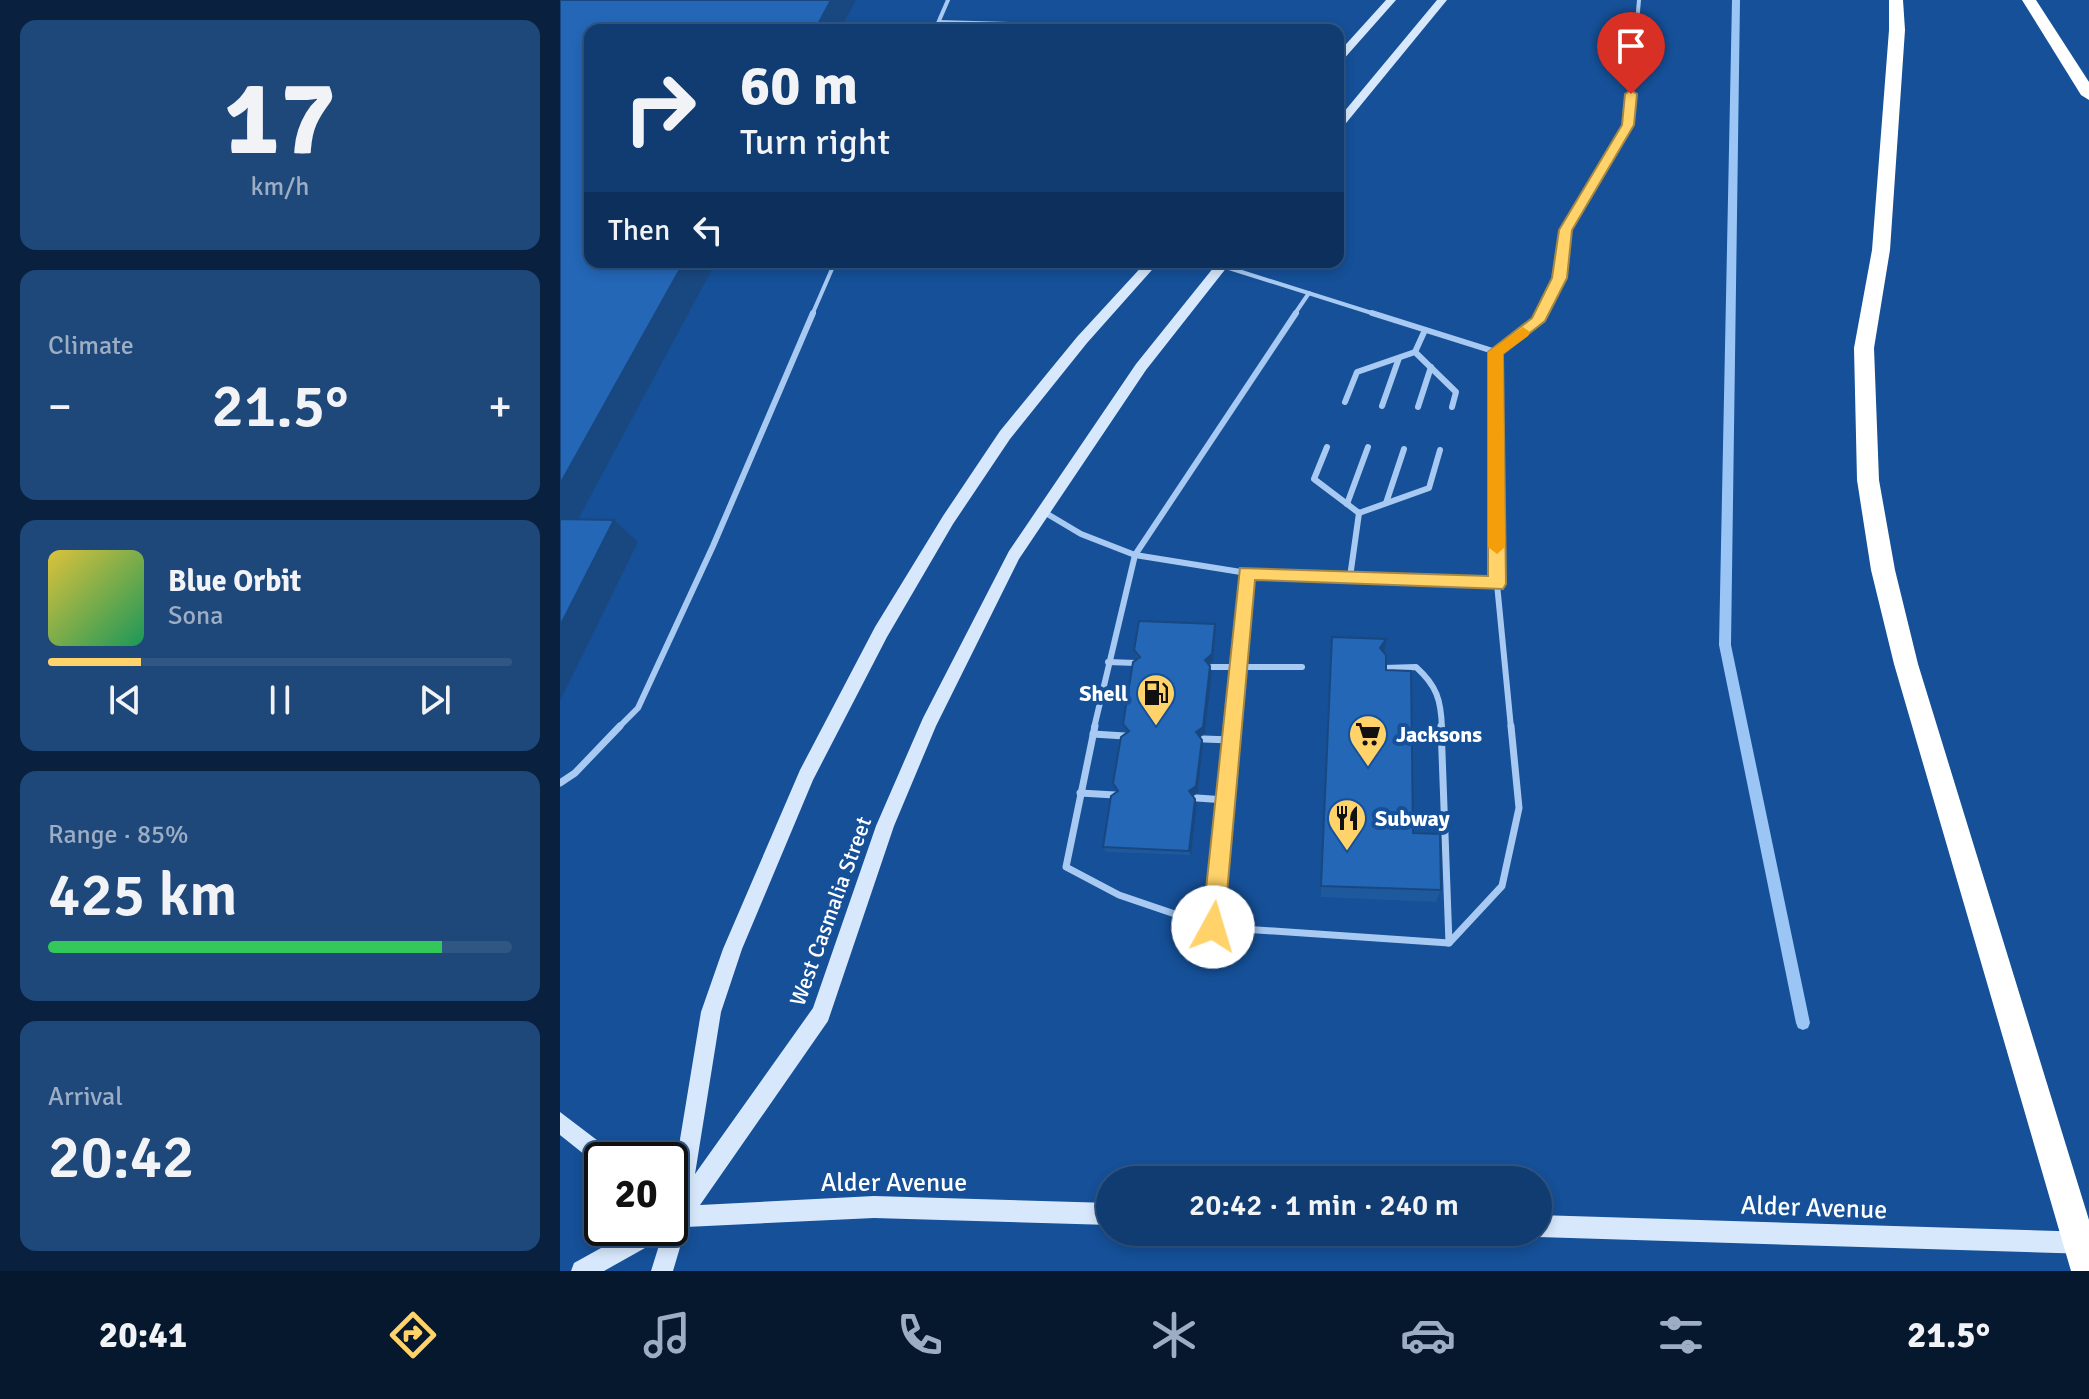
<!DOCTYPE html>
<html lang="en">
<head>
<meta charset="utf-8">
<style>
  :root { --surface:#103c72; --page:#1e477a; --text:#f1f3f6; --muted:#9cadc4; --line:#305684; --accent:#ffd26a }
  body { margin:0; font-family:Signika,sans-serif; background:var(--page); color:var(--text); height:100vh; display:flex; flex-direction:column; font-size:30px; white-space:nowrap }
  * { box-sizing:border-box; margin:0 }
  p { font-size:26px; color:var(--muted) }
  .icon { flex:none; width:44px; height:44px; fill:none; stroke:currentColor; stroke-width:2; stroke-linecap:round; stroke-linejoin:round }
  .map { position:relative; flex:1; overflow:hidden }
  .sheet { display:flex; flex-direction:column; gap:20px; padding:20px; background:#09213f; width:560px }
  .sheet>* { flex:none }
  .top-card { position:absolute; left:24px; top:24px; width:760px; height:244px; border-radius:16px; box-shadow:0 4px 12px #0003,0 0 0 2px var(--line); background:#103c72; color:var(--text); overflow:hidden }
  .speed { position:absolute; left:24px; top:1142px; display:flex; gap:16px; font-size:40px; font-weight:700; text-align:center }
  .speed>* { display:grid; place-content:center; width:104px; height:104px; border-radius:50%; background:var(--surface); box-shadow:0 4px 12px #0003,0 0 0 2px var(--line); line-height:1 }
  .speed .limit { border:4px solid #111; border-radius:12px; background:#fff; color:#111 }
  .pin { position:absolute; display:grid; place-items:center; width:68px; height:68px; color:#fff; margin:-82px -34px; border-radius:50% 50% 50% 0; rotate:-45deg; box-shadow:0 0 8px #0007 }
  .pin .icon { rotate:45deg }
  .me { position:absolute; width:88px; margin:-44px; rotate:6deg; stroke-linejoin:round; filter:drop-shadow(0 0 6px #0008) }
  .turn { display:flex; align-items:center; gap:28px; height:168px; padding:0 24px; font-size:36px }
  .turn .icon { width:104px; height:104px; stroke-width:2.5 }
  .turn b { display:block; font-size:56px; line-height:68px }
  .then { display:flex; align-items:center; height:76px; padding:0 24px; background:#0003; gap:16px; font-size:30px }
  .big { font-size:60px; font-weight:600; line-height:1.1 }
  .sheet .widget { flex:1; display:flex; flex-direction:column; justify-content:center; gap:12px; min-width:0; padding:0 28px; border-radius:16px; background:var(--page) }
  .sheet .dial { align-items:center; gap:0 }
  .dial b { font-size:104px; line-height:1 }
  .song { display:flex; align-items:center; gap:24px }
  .cover { width:96px; height:96px; border-radius:12px; background:linear-gradient(135deg,hsl(50 70% 55%),hsl(150 70% 35%)) }
  .played { height:8px; border-radius:4px; background:linear-gradient(90deg,var(--accent) 20%,var(--line) 20%) }
  .keys { display:flex; justify-content:space-around; direction:ltr }
  .heat { display:flex; justify-content:space-between; align-items:center; font-size:44px; direction:ltr }
  .charge { height:12px; border-radius:6px; background:linear-gradient(90deg,#34c759 85%,var(--line) 0) }
  .trip { position:absolute; left:536px; top:1166px; width:456px; height:80px; border-radius:40px; background:var(--surface); box-shadow:0 4px 12px #0003,0 0 0 2px var(--line); font-weight:600; line-height:80px; text-align:center }
  .tab-bar { display:flex; height:128px; justify-content:space-around; align-items:center; background:#06182e; color:var(--muted) }
  .tab-bar .icon { width:56px; height:56px }
  .tab-bar .selected { color:var(--accent) }
  .tab-bar b { font-size:36px; color:var(--text) }
  main { display:flex; flex:1; min-height:0 }
  .map>svg:first-child { display:block }
  .lines { fill:none; stroke-linecap:round; stroke-linejoin:round }
  .stream { fill:#9bc5f5; fill-rule:evenodd }
  .lane-far2 { stroke:#a8caf2; stroke-width:4 }
  .lane-far1 { stroke:#a8caf2; stroke-width:6 }
  .lane { stroke:#a8caf2; stroke-width:7 }
  .secondary { fill:#d7e8fc; fill-rule:evenodd }
  .highway { fill:#fff; fill-rule:evenodd }
  .wall { fill:#1f599d }
  .shaded-wall { fill:#194880 }
  .building { fill:#2467b7; stroke:#194880; stroke-width:2 }
  .route { fill:#ffd26a; stroke:#a68845; stroke-width:2 }
  .slow { fill:#f59e0b }
  .labels { text-anchor:middle; stroke-width:8; stroke-linejoin:round; paint-order:stroke }
  .poi-label { font-size:22px; font-weight:bold; fill:#fff; stroke:#155098; text-anchor:start }
  .street-label { font-size:22px; fill:#fff; stroke:#155098 }
  .near-street-label { font-size:26px; fill:#fff; stroke:#155098 }
</style>
</head>
<body>
<main>
<section class="sheet">
<div class="widget dial"><b>17</b><p>km/h</p></div>
<div class="widget"><p>Climate</p>
<div class="heat"><a>−</a><b class="big">21.5°</b><a>+</a></div>
</div>
<div class="widget">
<div class="song"><i class="cover"></i><div><b>Blue Orbit</b><p>Sona</p></div></div>
<div class="played"></div>
<div class="keys"><svg class="icon" aria-label="previous" viewBox="0 0 24 24"><path d="M18 5L8 12l10 7zM5 5v14"/></svg><svg class="icon" aria-label="pause" viewBox="0 0 24 24"><path d="M8 5v14M16 5v14"/></svg><svg class="icon" aria-label="next" viewBox="0 0 24 24"><path d="M6 5l10 7-10 7zM19 5v14"/></svg></div>
</div>
<div class="widget"><p>Range · 85%</p><b class="big">425 km</b><div class="charge"></div></div>
<div class="widget"><p>Arrival</p><b class="big">20:42</b></div>
</section>
<div class="map">
<svg width="1529" height="1271" viewBox="0 0 1529 1271">
  <rect width="100%" height="100%" fill="#155098"/>
  <g class="lines">
    <path class="stream" d="M1172,0h8l-9,645 79,378 -2,5 -5,2 -5,-2 -2,-5 -77,-378z"/>
    <g class="lane-far2">
      <path d="M379,22l278,8"/>
      <path d="M375,30l13,-30"/>
      <path d="M650,262l168,53"/>
      <path d="M252,315l23,-53"/>
      <path d="M734,315l15,-22"/>
      <path d="M980,315l19,-37 6,-48 63,-105 11,-125"/>
    </g>
    <g class="lane-far1">
      <path d="M812,313l124,39"/>
      <path d="M855,352l10,-22"/>
      <path d="M936,352l41,-31 4,-8"/>
      <path d="M785,402l12,-30 58,-20 41,40 -4,15"/>
      <path d="M822,406l17,-48"/>
      <path d="M858,407l13,-40"/>
      <path d="M767,447l-13,32 45,34 70,-25 11,-38"/>
      <path d="M826,503l18,-54"/>
      <path d="M787,504l21,-57"/>
      <path d="M484,512l37,22 54,21 112,18 250,11 -1,-232"/>
      <path d="M790,577l9,-64"/>
      <path d="M937,584l14,144"/>
      <path d="M548,662l28,1"/>
      <path d="M652,667h90"/>
      <path d="M824,668l32,-1c21,19 25,33 26,61"/>
      <path d="M58,728l20,-20 75,-162 100,-233"/>
      <path d="M534,728l41,-173 161,-242"/>
      <path d="M672,728l15,-155"/>
    </g>
    <g class="lane">
      <path d="M535,726l-29,141 53,28 94,32 19,-201"/>
      <path d="M881,726l8,217"/>
      <path d="M533,734l32,2"/>
      <path d="M644,739l27,1"/>
      <path d="M0,783l15,-10 45,-47"/>
      <path d="M520,793l35,2"/>
      <path d="M637,798l29,2"/>
      <path d="M653,927l236,16 53,-57 17,-78 -8,-82"/>
    </g>
    <g class="secondary">
      <path d="M826,0h10l-54,61 -4,1v-9z"/>
      <path d="M877,0h10l-105,128 -4,1v-10z"/>
      <path d="M586,262h13l-72,81 -77,96 -57,85 -66,113 -74,143 -71,169 -21,63 -26,162 118,-166 63,-182 47,-108 86,-167 127,-187 82,-102h13l-85,108 -127,189 -83,167 -42,100 -66,195 -128,184 174,-9 236,7v22l-236,-7 -188,9 -13,44h-22l10,-32 -57,32h-33l3,-8 63,-35h33v-28l31,-188 22,-63 77,-179 75,-143 68,-111 57,-85 77,-94z"/>
      <path d="M0,1112l54,41 4,7h-16v9l-2,-2 -40,-32z"/>
      <path d="M978,1215l551,17v22l-551,-17 -8,-5h8z"/>
    </g>
    <g class="highway">
      <path d="M1329,0h14l2,30 -15,220 -16,98 5,132 16,90 23,94 171,556v51h-18l-177,-607 -23,-94 -14,-90 -3,-132 18,-98 17,-220z"/>
      <path d="M1462,0h14l53,82v18l-8,-5z"/>
    </g>
  </g>
  <g class="wall">
    <path d="M656,631l-3,30 -5,3 4,9 -7,60 -6,4 4,8 -5,47 -6,4 5,8 -6,51 -85,-3 -3,-5 15,-56 -5,-8 15,-51 -5,-8 15,-65 -4,-9z"/>
    <path d="M824,653l2,17 27,163 28,57 -5,12 -115,-5v-11z"/>
  </g>
  <g class="shaded-wall">
    <path d="M271,0h25l-16,30h-25z"/>
    <path d="M124,262h32l-149,278 -7,-6v-50z"/>
    <path d="M54,520l24,22 -78,159v-75z"/>
    <path d="M655,624l1,7 -3,30 -7,5 -1,-6z"/>
    <path d="M826,639l-2,19 -4,-10z"/>
    <path d="M650,666l2,7 -7,60 -7,5 -2,-6z"/>
    <path d="M642,740l1,5 -5,47 -7,5 -2,-6z"/>
    <path d="M635,799l2,5 -6,51 -2,-4z"/>
  </g>
  <g class="building">
    <path d="M0,0h271l-16,30h-225v232h94l-124,222z"/>
    <path d="M0,519l54,1 -54,106z"/>
    <path d="M579,621l76,3 -3,30 -7,6 5,6 -7,61 -7,5 6,8 -6,46 -7,5 6,8 -6,52 -86,-4 8,-51 7,-5 -5,-8 8,-46 8,-6 -6,-7 10,-62 7,-5 -6,-7z"/>
    <path d="M772,637l54,2 -6,9 6,7v15l25,1 2,162 27,1 1,56 -120,-4z"/>
  </g>
  <path class="route" d="M1071,90l6,4 -3,31 -62,105 -5,48 -22,43 -42,33 3,230 -3,5 -248,-9 -31,347 -3,8 -8,3 -7,-3 -4,-8 38,-359 248,8v-224l44,-34 20,-40 7,-48 63,-105 3,-31z"/>
  <path class="slow" d="M963,327l7,5 -2,4 -25,18 2,193 -8,7 -9,-7v-195z"/>
  <defs>
    <g id="fuel-pin" transform="scale(2)"><path d="M0 17L-7.5 6A9.5 9.5 0 1 1 7.5 6Z" fill="#ffd26a" stroke="#155098"/><path d="M-5.5-6h7V0h2V4h1.3V-2.5L3-4.5l.8-.8L6-3V5H2.5V1h-1V6h-7ZM-4.2-4.7v3.2H.2V-4.7Z" fill="#111"/></g>
    <g id="supermarket-pin" transform="scale(2)"><path d="M0 17L-7.5 6A9.5 9.5 0 1 1 7.5 6Z" fill="#ffd26a" stroke="#155098"/><path d="M-6-5.5h2.5l.6 2H6L4.5 2H-2.5L-4.4-4H-6ZM-1.5 3.2a1.3 1.3 0 1 0 .1 0ZM3 3.2a1.3 1.3 0 1 0 .1 0Z" fill="#111"/></g>
    <g id="restaurant-pin" transform="scale(2)"><path d="M0 17L-7.5 6A9.5 9.5 0 1 1 7.5 6Z" fill="#ffd26a" stroke="#155098"/><path d="M-5-6h1v4h1v-4h1v4h1v-4h1v5L-1.5 .5V6h-2V.5L-5-1ZM5-6V6H3V1.5H1.5Q1.5-4 5-6Z" fill="#111"/></g>
  </defs>
  <g fill-rule="evenodd">
    <use href="#fuel-pin" x="596" y="693"/>
    <use href="#supermarket-pin" x="808" y="734"/>
    <use href="#restaurant-pin" x="787" y="818"/>
  </g>
  <g class="labels">
    <g class="poi-label">
      <text x="568" y="701" text-anchor="end">Shell</text>
      <text x="836" y="742">Jacksons</text>
      <text x="815" y="826">Subway</text>
    </g>
    <g class="street-label">
      <text transform="translate(270 911) rotate(-70)" y="8">West Casmalia Street</text>
    </g>
    <g class="near-street-label">
      <text x="334" y="1191">Alder Avenue</text>
      <text transform="translate(1254 1207) rotate(2)" y="9">Alder Avenue</text>
    </g>
  </g>
</svg>
<div class="speed"><div class="limit">20</div></div>
<div class="pin" style="left:1071px;top:94px;background:#d93025"><svg class="icon" aria-label="arrive" viewBox="0 0 24 24"><path d="M6 21V4h12l-3 4 3 4H6"/></svg></div>
<svg class="me" style="left:653px;top:927px" viewBox="-20 -20 40 40"><circle r="19" fill="#fff"/><path d="M0-13L10 11 0 6-10 11z" fill="#ffd26a"/></svg>
<div class="trip">20:42 · 1 min · 240 m</div>
<div class="top-card">
<div class="turn"><svg class="icon" aria-label="right" viewBox="0 0 24 24"><path d="M7 20v-9h11M14 6l5 5-5 5"/></svg><div><b>60 m</b>Turn right</div></div>
<div class="then">Then<svg class="icon" aria-label="left" viewBox="0 0 24 24"><path d="M17 20v-9H6M10 6l-5 5 5 5"/></svg></div>
</div>
</div>
</main>
<nav class="tab-bar">
<b>20:41</b>
<svg class="icon selected" aria-label="directions" viewBox="0 0 24 24"><path d="M12 3l9 9-9 9-9-9zM9 14v-3h6M13 9l2 2-2 2"/></svg>
<svg class="icon" aria-label="music" viewBox="0 0 24 24"><path d="M9 18V5l10-2v13"/><circle cx="6" cy="18" r="3"/><circle cx="16" cy="16" r="3"/></svg>
<svg class="icon" aria-label="phone" viewBox="0 0 24 24"><path d="M5 4h4l2 5-3 2q2 4 5 5l2-3 5 2v4C11 20 4 13 5 4z"/></svg>
<svg class="icon" aria-label="climate" viewBox="0 0 24 24"><path d="M12 3v18M4 7l16 10M4 17L20 7"/></svg>
<svg class="icon" aria-label="car" viewBox="0 0 24 24"><path d="M5 17H2v-5l4-1 3-4h7l3 4 3 1v5h-3M9 17h6M6 11h13"/><circle cx="7" cy="17" r="2"/><circle cx="17" cy="17" r="2"/></svg>
<svg class="icon" aria-label="filters" viewBox="0 0 24 24"><path d="M4 7h16M4 17h16"/><circle cx="9" cy="7" r="2"/><circle cx="15" cy="17" r="2"/></svg>
<b>21.5°</b>
</nav>
</body>
</html>
